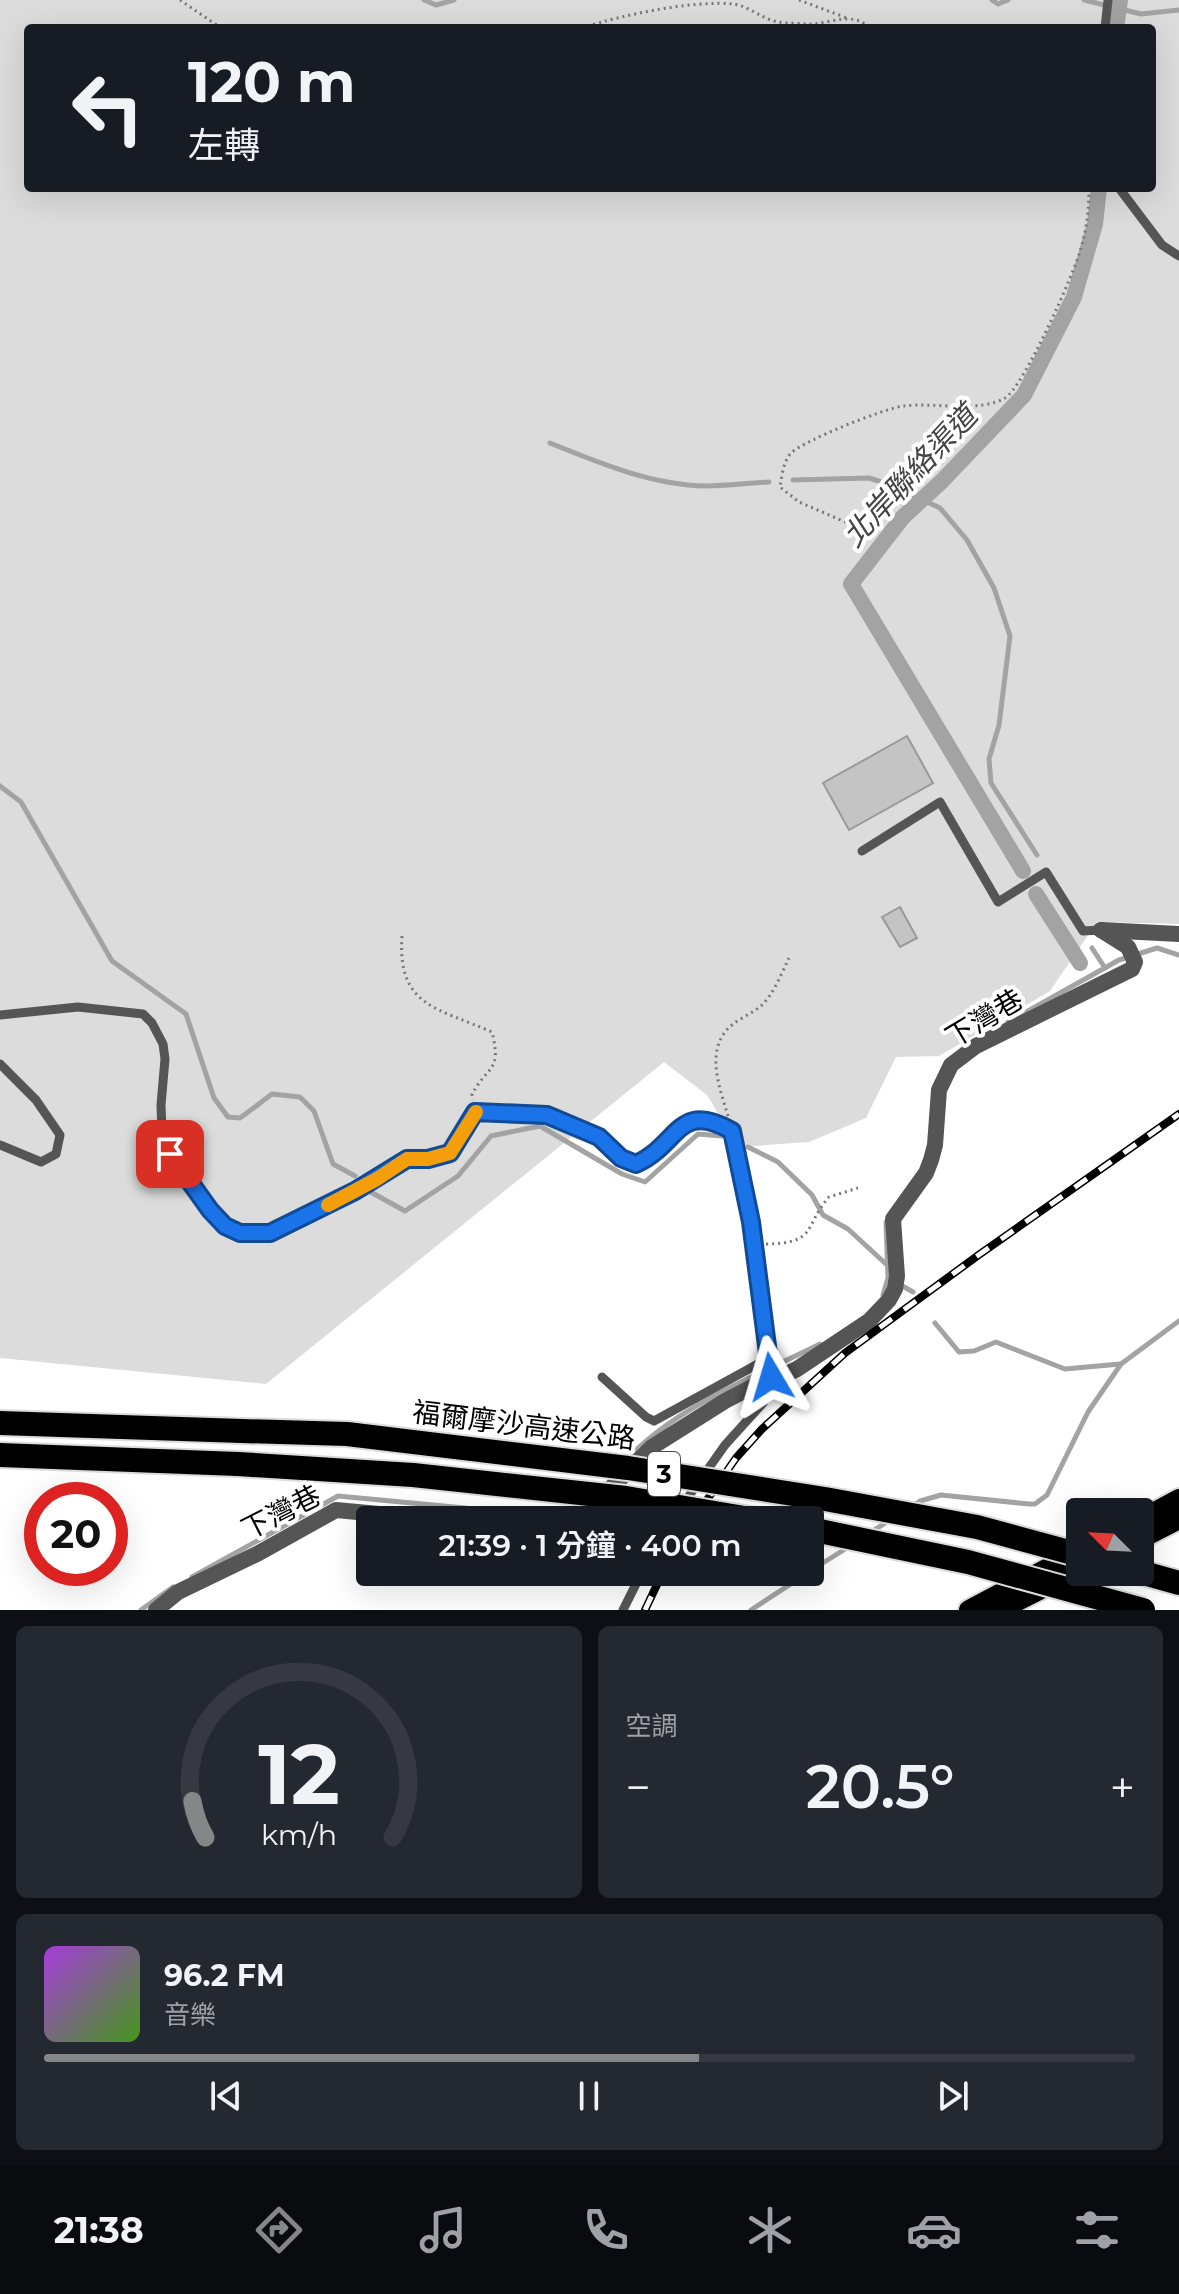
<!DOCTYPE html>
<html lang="zh-TW">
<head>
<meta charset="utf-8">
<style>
  :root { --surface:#171b24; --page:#242831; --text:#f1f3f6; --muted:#9ea1a6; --line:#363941; --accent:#858687 }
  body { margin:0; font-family:Montserrat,"Noto Sans TC",sans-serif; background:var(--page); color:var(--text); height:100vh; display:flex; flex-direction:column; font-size:30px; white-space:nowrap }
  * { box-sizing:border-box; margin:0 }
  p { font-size:26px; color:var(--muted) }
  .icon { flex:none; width:44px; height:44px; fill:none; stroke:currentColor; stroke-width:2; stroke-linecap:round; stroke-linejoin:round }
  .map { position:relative; height:1610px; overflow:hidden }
  .sheet { display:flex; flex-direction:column; gap:16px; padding:16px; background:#0d0f14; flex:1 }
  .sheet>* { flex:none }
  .hud { position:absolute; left:24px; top:24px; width:1132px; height:168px; border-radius:8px; box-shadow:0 8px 32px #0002; background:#171b24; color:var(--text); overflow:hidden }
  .needle { width:52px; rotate:294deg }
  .tools { position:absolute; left:1066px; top:1498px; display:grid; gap:16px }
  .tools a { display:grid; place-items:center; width:88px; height:88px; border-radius:8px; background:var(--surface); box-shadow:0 8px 32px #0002; font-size:40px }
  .speed { position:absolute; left:24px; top:1482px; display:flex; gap:16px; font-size:40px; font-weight:700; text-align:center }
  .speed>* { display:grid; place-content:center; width:104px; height:104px; border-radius:50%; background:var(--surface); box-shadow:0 8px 32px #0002; line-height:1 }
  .speed .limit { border:12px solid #d22; background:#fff; color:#111 }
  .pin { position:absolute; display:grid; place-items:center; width:68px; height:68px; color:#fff; margin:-34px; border-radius:16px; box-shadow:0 4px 12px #0006 }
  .me { position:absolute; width:88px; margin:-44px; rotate:353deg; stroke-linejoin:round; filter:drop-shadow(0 0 6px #0008) }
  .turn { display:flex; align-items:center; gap:28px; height:168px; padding:0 32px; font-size:36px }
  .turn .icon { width:104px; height:104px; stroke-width:2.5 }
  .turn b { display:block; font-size:56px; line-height:68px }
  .big { font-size:60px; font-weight:600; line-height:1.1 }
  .sheet .tile { flex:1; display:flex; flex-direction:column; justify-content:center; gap:12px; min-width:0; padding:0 28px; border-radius:12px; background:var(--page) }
  .sheet .dial { align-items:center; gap:0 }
  .dial svg { height:208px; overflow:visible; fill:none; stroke:var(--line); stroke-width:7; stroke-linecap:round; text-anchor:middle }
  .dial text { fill:var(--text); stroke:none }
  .song { display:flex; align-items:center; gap:24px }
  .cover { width:96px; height:96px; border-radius:12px; background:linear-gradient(135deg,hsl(280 70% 55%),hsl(100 70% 35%)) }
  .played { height:8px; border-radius:4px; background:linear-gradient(90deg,var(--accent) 60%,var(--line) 60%) }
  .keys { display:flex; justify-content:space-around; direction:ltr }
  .heat { display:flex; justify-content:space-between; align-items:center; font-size:44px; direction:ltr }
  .sheet .tiles { flex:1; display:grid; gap:16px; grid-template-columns:1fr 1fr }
  .tile:last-child { grid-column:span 2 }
  .trip { position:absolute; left:356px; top:1506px; width:468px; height:80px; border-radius:8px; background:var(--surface); box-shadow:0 8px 32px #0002; font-weight:600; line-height:80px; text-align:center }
  .tab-bar { display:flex; height:128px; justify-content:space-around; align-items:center; background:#090b0e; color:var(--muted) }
  .tab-bar .icon { width:56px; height:56px }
  .tab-bar .active { color:var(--accent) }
  .tab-bar b { font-size:36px; color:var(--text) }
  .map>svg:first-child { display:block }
  .green { fill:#dcdcdc; fill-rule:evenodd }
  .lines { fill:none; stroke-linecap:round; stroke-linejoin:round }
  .stream { stroke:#a3a3a3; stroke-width:5 }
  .canal { stroke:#a3a3a3; stroke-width:16 }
  .building { fill:#c4c4c4; stroke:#999; stroke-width:2 }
  .primary-casing { stroke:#dbdbdb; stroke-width:24 }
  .highway-casing { stroke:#dbdbdb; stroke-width:28 }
  .path { stroke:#777; stroke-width:3; stroke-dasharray:2 4; stroke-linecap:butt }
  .lane { stroke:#555; stroke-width:9 }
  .street { stroke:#555; stroke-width:16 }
  .primary { stroke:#000; stroke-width:20 }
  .highway { stroke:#000; stroke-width:24 }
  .rail-casing { stroke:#000; stroke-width:8 }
  .rail { stroke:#fff; stroke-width:5; stroke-dasharray:15; stroke-linecap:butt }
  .highway-bridge-casing { stroke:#dbdbdb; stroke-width:28; stroke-linecap:butt }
  .highway-bridge { stroke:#000; stroke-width:24 }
  .route-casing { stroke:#114b97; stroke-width:20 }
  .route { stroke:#1a73e8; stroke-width:14 }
  .slow { stroke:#f59e0b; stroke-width:14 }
  .labels { text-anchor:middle; stroke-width:8; stroke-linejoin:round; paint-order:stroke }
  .shield { fill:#fff; stroke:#4c4c4c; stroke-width:2 }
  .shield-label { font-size:26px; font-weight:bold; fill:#000 }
  .street-label { font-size:28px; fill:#000; stroke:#fff }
  .water-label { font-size:30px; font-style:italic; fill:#444; stroke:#fff }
</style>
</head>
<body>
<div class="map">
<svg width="1179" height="1610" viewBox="0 0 1179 1610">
  <rect width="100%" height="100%" fill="#fff"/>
  <path class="green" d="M0,0h1179v924l-82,-2 -47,69 -111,65 -43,1 -30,61 -57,24 -71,5 -31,-52 -43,-33 -398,322 -266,-26zM28,28h1124v160h-1124z"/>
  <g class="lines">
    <g class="stream">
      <path d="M424,0l12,5 18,-5"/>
      <path d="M992,0l6,4 10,-4"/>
      <path d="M1084,0l57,14 38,-4"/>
      <path d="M550,443c49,20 102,42 156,43 21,0 42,-3 63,-4"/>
      <path d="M793,480l76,-2 22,7 49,23 27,32 27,48 16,48 -11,89 -10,34 2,24 46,72"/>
      <path d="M0,786l21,16 91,159 74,53 28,84 14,19 12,1 32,-24 28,3 14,14 19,53 22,12"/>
      <path d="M1092,948l13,20"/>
      <path d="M1008,1022l111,-62 38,-12 22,7"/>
      <path d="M748,1147l30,15 34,33 11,20 25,14 38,35"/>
      <path d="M367,1190l38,21 53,-35 33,-40 49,-10 82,48 23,8 53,-48 24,2"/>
      <path d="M899,1284l14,8"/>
      <path d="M883,1295l5,-17 -2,-56"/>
      <path d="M935,1323l24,29 15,-1 22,-9 69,27 55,-5"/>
      <path d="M627,1459c52,-54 127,-82 193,-115"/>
      <path d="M912,1506l8,-5 21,-6 88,9h6l12,-9 41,-83 33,-48 58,-43"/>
      <path d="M871,1532l19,-12"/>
      <path d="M810,1571l40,-25"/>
      <path d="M192,1577l146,-81 127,12 82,11 17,-2 19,-14"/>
      <path d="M141,1610l32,-23"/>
      <path d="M751,1610l58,-38"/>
    </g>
    <g class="canal">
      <path d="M1116,28l4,-28"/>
      <path d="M1023,871l-172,-287 52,-67 39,-36 82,-86 50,-98 21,-73 4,-36"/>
      <path d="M1036,894l44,69"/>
    </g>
  </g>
  <g class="building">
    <path d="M907,736l26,47 -84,47 -26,-47z"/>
    <path d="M900,907l17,31 -17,9 -18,-30z"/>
  </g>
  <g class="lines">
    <g class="primary-casing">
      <g id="primary">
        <path d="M1140,1520l39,-21"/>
        <path d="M1140,1539l39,-20"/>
        <path d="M969,1610l111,-59"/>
        <path d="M1000,1610l80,-41"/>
      </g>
    </g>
    <g class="highway-casing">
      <g id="highway">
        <path d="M0,1423l242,8"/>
        <path d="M0,1455l238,9"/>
        <path d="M1140,1572l39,11"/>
      </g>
    </g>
    <g class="path">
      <path d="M180,0l41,28"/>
      <path d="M799,0l48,18"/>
      <path d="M582,28c40,-13 111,-28 152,-24 20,4 30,18 52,19 8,0 17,1 25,1 21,-1 42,-13 59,4"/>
      <path d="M857,527l-58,-25 -19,-15c2,-11 3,-25 11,-34 14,-13 92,-44 112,-47 30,-4 76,7 102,-8 18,-10 70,-126 76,-150 6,-20 8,-40 8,-60"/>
      <path d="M402,936c-5,71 36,72 90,96 10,40 -4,33 -20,62l1,6"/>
      <path d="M728,1116c-8,-27 -21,-60 -3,-84 8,-11 25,-17 36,-26 13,-12 20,-32 28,-48"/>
      <path d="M766,1244c52,-1 37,-17 63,-47l29,-9"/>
    </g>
    <g class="lane">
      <path d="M1105,28l3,-28"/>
      <path d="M1119,188l43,57 17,11"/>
      <path d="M862,851l78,-49 58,100 48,-30 37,59 18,-1"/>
      <path d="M0,1015l78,-8 65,7 9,9 11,21 2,15 -4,46 1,28 8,21 40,56 15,16 15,7h30l107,-54 30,-20h21l22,-6 25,-41 72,3 52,22 22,21 15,6c45,-21 40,-65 96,-33 20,83 31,170 40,256l-9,16 -38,42 -53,75"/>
      <path d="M0,1064l36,36 24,35 -4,19 -15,8 -41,-17"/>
      <path d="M602,1377l44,40 8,4 115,-63"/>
      <path d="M623,1610l19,-38"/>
    </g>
    <g class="street">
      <path d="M1101,930l78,4"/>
      <path d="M579,1520l73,-73 73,-46 46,-24 12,-1 14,-7 72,-48 20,-21 6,-11 2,-13 -4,-57 33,-46 5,-13 4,-15 4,-55 12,-25 25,-19 156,-77 3,-7 -7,-15 -27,-17"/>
      <path d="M156,1610l22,-18 79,-38 79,-44 107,10"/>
    </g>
    <use href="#primary" class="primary"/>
    <use href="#highway" class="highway"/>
    <g class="rail-casing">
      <g id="rail">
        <path d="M693,1520l43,-62 26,-29 83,-76 135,-99 199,-140"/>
        <path d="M645,1610l18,-38"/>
      </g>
    </g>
    <use href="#rail" class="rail"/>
    <g class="highway-bridge-casing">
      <g id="highway-bridge">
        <path d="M242,1431l105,3 281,34 197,31 152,28 103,28"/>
        <path d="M238,1464l175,11 213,23 130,22"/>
        <path d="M810,1529l158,33 175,48"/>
      </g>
    </g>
    <use href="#highway-bridge" class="highway-bridge"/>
  </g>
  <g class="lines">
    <g class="route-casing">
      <path id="route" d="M170,1154l40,56 15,16 15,7h30l85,-42 52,-32h21l22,-6 25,-41 72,3 52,22 22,21 15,6c44,-20 41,-64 96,-33l19,91 20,155"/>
    </g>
    <use href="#route" class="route"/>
    <path class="slow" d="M328,1205l49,-26 30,-20h21l22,-6 26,-41"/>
  </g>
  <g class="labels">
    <rect class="shield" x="648" y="1452" width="32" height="44" rx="6"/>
    <g class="shield-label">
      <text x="664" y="1483">3</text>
    </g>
    <g class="street-label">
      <text transform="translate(984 1018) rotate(-31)" y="10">下灣巷</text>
      <text transform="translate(524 1425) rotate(7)" y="10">福爾摩沙高速公路</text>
      <text transform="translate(281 1512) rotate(-27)" y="10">下灣巷</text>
    </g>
    <g class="water-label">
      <text transform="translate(910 476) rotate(-47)" y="10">北岸聯絡渠道</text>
    </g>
  </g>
</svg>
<div class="tools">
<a><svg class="needle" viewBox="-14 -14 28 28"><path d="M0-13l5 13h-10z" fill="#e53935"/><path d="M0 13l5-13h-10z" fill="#9ea1a6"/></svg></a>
</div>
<div class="speed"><div class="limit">20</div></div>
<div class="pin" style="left:170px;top:1154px;background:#d93025"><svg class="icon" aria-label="arrive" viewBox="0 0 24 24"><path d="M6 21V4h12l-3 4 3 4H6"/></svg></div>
<svg class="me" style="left:771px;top:1377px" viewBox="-20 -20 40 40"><path d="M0-17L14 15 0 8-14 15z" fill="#1a73e8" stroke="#fff" stroke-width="4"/></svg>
<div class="trip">21:39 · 1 分鐘 · 400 m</div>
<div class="hud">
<div class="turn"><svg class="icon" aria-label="left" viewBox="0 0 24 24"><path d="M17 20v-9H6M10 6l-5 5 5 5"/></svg><div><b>120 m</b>左轉</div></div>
</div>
</div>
<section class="sheet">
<div class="tiles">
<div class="tile dial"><svg viewBox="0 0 100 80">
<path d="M14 69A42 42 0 1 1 86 69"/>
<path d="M14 69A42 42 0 0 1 9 55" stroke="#858687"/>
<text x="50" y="56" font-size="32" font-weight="700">12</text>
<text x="50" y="72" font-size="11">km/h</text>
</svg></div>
<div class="tile"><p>空調</p>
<div class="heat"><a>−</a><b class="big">20.5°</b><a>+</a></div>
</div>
<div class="tile">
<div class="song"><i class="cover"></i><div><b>96.2 FM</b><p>音樂</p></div></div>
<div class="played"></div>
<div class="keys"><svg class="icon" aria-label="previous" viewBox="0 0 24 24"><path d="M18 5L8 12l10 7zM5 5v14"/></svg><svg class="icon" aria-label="pause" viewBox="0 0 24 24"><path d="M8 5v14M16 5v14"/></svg><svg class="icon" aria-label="next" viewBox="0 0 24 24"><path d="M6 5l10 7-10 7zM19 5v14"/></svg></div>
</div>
</div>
</section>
<nav class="tab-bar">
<b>21:38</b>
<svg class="icon active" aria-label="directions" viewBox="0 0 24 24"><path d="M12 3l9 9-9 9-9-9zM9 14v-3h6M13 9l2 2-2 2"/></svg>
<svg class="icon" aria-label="music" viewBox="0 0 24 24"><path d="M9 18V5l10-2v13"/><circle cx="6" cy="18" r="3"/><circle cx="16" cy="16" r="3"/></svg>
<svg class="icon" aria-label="phone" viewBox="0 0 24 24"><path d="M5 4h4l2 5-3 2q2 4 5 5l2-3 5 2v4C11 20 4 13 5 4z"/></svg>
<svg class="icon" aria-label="climate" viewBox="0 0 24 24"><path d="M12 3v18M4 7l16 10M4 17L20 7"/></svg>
<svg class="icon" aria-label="car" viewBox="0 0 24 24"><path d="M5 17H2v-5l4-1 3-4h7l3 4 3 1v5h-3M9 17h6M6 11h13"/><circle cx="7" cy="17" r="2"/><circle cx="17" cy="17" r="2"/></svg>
<svg class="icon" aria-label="filters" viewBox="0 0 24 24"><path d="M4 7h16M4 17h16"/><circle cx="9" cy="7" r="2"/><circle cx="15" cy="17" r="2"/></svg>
</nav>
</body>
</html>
